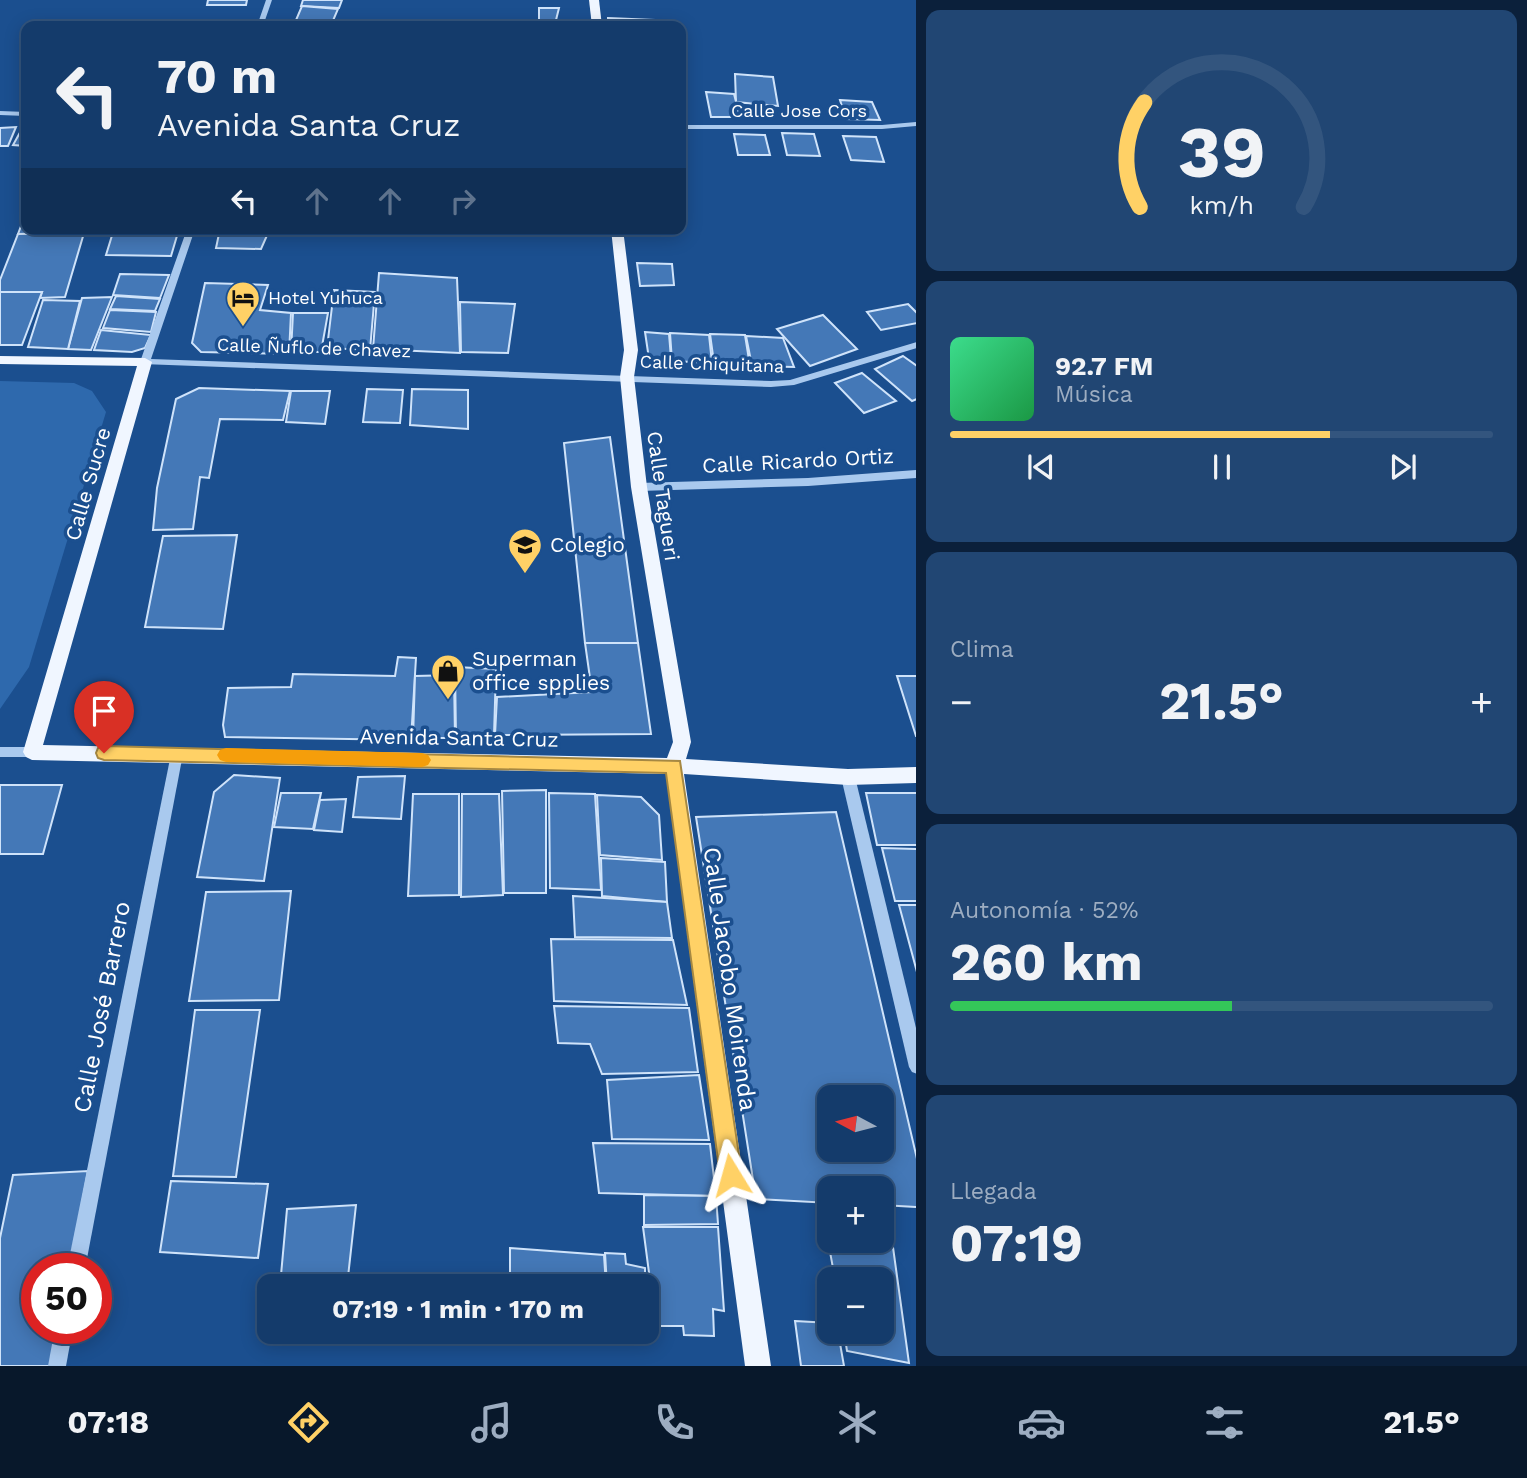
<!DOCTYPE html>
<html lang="es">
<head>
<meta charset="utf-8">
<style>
  :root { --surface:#143b6b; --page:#214673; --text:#f1f3f6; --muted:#9dadc1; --line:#33557e; --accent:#ffd166 }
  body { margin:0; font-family:"Work Sans",sans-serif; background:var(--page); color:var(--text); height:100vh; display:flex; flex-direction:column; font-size:26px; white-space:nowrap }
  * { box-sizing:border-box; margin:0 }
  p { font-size:23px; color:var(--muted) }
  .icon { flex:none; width:38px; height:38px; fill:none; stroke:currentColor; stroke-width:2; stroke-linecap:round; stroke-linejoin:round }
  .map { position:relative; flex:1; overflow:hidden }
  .details { display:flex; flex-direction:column; gap:10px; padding:10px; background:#0b203b; width:611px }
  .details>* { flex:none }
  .top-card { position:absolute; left:21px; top:21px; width:665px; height:214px; border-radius:14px; box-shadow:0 4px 18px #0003,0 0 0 2px var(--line); background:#143b6b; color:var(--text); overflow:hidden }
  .needle { width:46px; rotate:277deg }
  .tools { position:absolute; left:817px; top:1085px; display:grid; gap:14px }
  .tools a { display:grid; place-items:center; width:77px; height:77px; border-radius:14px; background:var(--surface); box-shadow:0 4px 18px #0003,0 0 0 2px var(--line); font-size:35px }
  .speed { position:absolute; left:21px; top:1253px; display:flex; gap:14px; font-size:35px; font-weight:700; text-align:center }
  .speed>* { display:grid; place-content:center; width:91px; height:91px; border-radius:50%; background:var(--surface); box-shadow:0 4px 18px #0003,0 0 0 2px var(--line); line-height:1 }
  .speed .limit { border:10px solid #d22; background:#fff; color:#111 }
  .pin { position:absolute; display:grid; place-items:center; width:60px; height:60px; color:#fff; margin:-72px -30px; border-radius:50% 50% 50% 0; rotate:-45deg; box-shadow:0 0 7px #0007 }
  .pin .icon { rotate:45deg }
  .me { position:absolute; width:77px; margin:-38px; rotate:352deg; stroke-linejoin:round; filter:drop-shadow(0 0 5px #0008) }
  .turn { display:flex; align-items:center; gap:24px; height:147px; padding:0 21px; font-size:32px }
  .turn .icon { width:91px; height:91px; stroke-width:2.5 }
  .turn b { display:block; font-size:49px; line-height:60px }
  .lanes { display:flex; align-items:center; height:66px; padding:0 21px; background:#0003; justify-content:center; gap:35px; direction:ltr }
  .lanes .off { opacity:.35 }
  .big { font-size:52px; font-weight:700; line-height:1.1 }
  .details .tile { flex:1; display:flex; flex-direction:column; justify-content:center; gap:10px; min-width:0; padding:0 24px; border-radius:14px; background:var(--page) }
  .details .dial { align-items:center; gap:0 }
  .dial svg { height:182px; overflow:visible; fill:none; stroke:var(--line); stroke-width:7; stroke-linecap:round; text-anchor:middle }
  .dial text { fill:var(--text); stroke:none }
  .song { display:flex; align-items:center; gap:21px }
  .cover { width:84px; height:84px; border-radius:10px; background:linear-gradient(135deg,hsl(150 70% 55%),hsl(140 70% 35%)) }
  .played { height:7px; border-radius:4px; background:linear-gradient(90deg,var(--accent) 70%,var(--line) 70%) }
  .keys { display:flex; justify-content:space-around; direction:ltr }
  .heat { display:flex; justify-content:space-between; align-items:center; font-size:38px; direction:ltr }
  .charge { height:10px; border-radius:5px; background:linear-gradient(90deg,#34c759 52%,var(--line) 0) }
  .trip { position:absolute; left:257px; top:1274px; width:402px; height:70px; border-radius:14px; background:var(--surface); box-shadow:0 4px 18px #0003,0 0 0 2px var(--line); font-weight:700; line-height:70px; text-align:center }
  .tabs { display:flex; height:112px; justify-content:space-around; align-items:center; background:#08182b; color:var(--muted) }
  .tabs .icon { width:49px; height:49px }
  .tabs .on { color:var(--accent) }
  .tabs b { font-size:32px; color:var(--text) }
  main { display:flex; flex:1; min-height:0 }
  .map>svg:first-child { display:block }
  .green { fill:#2e69ad }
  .building { fill:#4478b7; stroke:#cfe3fa; stroke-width:2; fill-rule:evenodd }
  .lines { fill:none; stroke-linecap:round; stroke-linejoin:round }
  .minor { fill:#a9c9ee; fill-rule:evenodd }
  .major { fill:#f0f6ff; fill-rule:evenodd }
  .route { fill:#ffd166; stroke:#a68842; stroke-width:2 }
  .slow { fill:#f59e0b }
  .labels { text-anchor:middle; stroke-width:7; stroke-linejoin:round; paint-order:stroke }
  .far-street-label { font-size:18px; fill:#fff; stroke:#1b4f8f }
  .far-poi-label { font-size:18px; fill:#fff; stroke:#1b4f8f; text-anchor:start }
  .street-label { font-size:21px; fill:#fff; stroke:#1b4f8f }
  .poi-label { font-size:21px; fill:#fff; stroke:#1b4f8f; text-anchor:start }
  .near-street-label { font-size:24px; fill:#fff; stroke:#1b4f8f }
</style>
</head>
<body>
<main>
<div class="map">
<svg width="917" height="1366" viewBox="0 0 917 1366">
  <rect width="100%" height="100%" fill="#1b4f8f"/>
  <path class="green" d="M0,381l74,2 18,8 14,21 -77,255 -29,42z"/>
  <g class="building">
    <path d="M208,0h39l-1,5h-39z"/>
    <path d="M303,0h39l-3,8 -38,-2z"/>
    <path d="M302,6l36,3 -6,14 -36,-3z"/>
    <path d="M539,8h20l-3,12h-17z"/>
    <path d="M608,18l46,2 -2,6h-44z"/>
    <path d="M735,74l38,3 5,29 -42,-4z"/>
    <path d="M706,92l28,2 6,23h-29z"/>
    <path d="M840,100l32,2 8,18 -34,-1z"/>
    <path d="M16,127l-8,19h-8v-18z"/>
    <path d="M23,127h3v19l-13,-1z"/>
    <path d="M782,133l32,1 6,22 -33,-1z"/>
    <path d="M734,134l31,1 5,20h-32z"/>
    <path d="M843,136l33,1 8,25 -33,-2z"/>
    <path d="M26,213v16h59l-1,4 -66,1z"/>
    <path d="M114,229h65l-8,27 -65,-1z"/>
    <path d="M220,229h20l29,2 -8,18 -45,-1z"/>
    <path d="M84,233l-19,64 -25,1 2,-6h-42v-12l18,-46z"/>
    <path d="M637,263l35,1 2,21 -34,1z"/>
    <path d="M379,273l78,5 3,75 -87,-4z"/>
    <path d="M120,274l49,1 -9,23 -47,-3z"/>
    <path d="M205,283l63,2 -8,25 31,3 -2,41 -88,-2 -9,-9z"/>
    <path d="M334,290l41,2 -5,58 -43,-2z"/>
    <path d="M0,292h42l-20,53h-22z"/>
    <path d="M116,296l44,3 -5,12 -45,-2z"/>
    <path d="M112,297l-21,53 -23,-1 14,-51z"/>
    <path d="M43,300l37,1 -12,48 -40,-2z"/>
    <path d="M460,302l55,2 -7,49 -47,-1z"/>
    <path d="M908,304l9,9v10l-36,7 -14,-18z"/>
    <path d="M110,310l46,2 -5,20 -48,-4z"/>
    <path d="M293,313h35l-7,39h-30z"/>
    <path d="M823,315l34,34 -47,17 -33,-37z"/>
    <path d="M101,330l50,5 -6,13 -13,4 -38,-2z"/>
    <path d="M645,332l24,2 2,24 -22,1z"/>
    <path d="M670,333l39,2 3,28 -40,-2z"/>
    <path d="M710,334l35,1 5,31 -36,-3z"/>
    <path d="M746,336l37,2 11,29 -42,-1z"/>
    <path d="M903,356l14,10v33l-5,2 -37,-32z"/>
    <path d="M862,373l34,28 -32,12 -29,-30z"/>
    <path d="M199,388l91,3 -7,29 -63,-1 -11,59 -9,-1 -7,52 -40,1 4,-42 19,-89z"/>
    <path d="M367,389l36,1 -3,33 -37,-1z"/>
    <path d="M412,389l56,1v39l-58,-4z"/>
    <path d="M291,391h39l-5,33 -39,-2z"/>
    <path d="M610,437l28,206h-53l-21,-200z"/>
    <path d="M237,535l-14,94 -78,-2 18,-91z"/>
    <path d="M585,643h53l13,91 -156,1 2,-38 95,-5z"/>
    <path d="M398,657l18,1 -5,82 -186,-3 -2,-12 5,-37 63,-1 2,-13 102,2z"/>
    <path d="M455,667l41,2 -2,67 -38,2z"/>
    <path d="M454,675l1,63h-42l2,-62z"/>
    <path d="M897,676h20v60h-1z"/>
    <path d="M234,775l46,3 -16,103 -67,-4 17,-85z"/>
    <path d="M405,776l-4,43 -48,-2 5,-40z"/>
    <path d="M0,785h62l-19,69h-43z"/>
    <path d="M546,790v103h-42l-2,-102z"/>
    <path d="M281,793h40l-8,36 -39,-2z"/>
    <path d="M549,793l46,1 6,96 -51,-2z"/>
    <path d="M866,793h51v52h-40z"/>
    <path d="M413,794h46v101l-51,1z"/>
    <path d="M462,794h37l4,101 -42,2z"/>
    <path d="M597,795l44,2 18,18 3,45 -62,-5z"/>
    <path d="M346,799l-4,33 -28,-2 6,-30z"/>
    <path d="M836,812l81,347v48l-35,-2v-17h-52v15l-74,-4 -60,-382zM830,1097h52v53h-52z"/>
    <path d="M882,848l35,1v52h-22z"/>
    <path d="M601,858l64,4 2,40 -65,-6z"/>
    <path d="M291,891l-12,109 -90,1 17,-109z"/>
    <path d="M573,896l94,6 5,36 -97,-1z"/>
    <path d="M899,905h18v67z"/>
    <path d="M551,939l122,1 14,65 -133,-4z"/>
    <path d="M554,1006l135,2 9,64 -96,2 -12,-30 -32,-1z"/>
    <path d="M195,1010h65l-24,167 -63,-1z"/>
    <path d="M699,1075l10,65 -97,-1 -5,-59z"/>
    <path d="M593,1143l117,1 6,52 -117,-3z"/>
    <path d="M88,1171l-18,98h-33v59h22l-6,38h-53v-128l13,-63z"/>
    <path d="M171,1181l97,3 -10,74 -98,-6z"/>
    <path d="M644,1195l72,1 2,28 -74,1z"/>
    <path d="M356,1205l-9,81h-67l7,-77z"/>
    <path d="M643,1227h75l6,84 -11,-2 1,27 -30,-1 -1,-9h-27z"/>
    <path d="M892,1240l17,123 -62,-12 -3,-19h38v-53h-47l-7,-38z"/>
    <path d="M510,1248l94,7 2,31h-96z"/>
    <path d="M605,1253l20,1 1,10 19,4v18h-38z"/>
    <path d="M795,1321l35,2v9h8l6,34h-43z"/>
  </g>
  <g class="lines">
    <g class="minor">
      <path d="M266,0h6l-9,26h-6z"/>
      <path d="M0,111l26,1v4l-26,-1z"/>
      <path d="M917,122v4l-35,3h-201v-4h201z"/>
      <path d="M187,229h8l-44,130 620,22 19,-1 127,-38v6l-123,37 -23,2 -629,-23 -2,-2z"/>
      <path d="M917,470v8l-109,8 -169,5 -5,-4 5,-4 169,-5z"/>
      <path d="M0,747h32l5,1 1,4 -1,4 -5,1h-32z"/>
      <path d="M177,749l5,1 1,4 -98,515h-18l104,-515 1,-4z"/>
      <path d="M848,771l5,2 2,4 62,255v42l-5,-2 -3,-5 -68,-290 2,-4z"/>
      <path d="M55,1328h18l-7,38h-18z"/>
    </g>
    <g class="major">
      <path d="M589,0h10l3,26h-10z"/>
      <path d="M611,229h12l15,121 -4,27 13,110 44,255 -5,17 162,10 69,-2v16l-69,2 -164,-11 87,592h-26l-79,-592 -634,-14 -6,-3 -3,-5 114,-386 -137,-2v-8l145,2 7,4 -109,383 624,13 6,-16 -42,-255 -11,-110 4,-27z"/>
    </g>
  </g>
  <path class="route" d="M104,746l576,15 62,414 -3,8 -8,3 -8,-3 -3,-8 -54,-402 -562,-13 -6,-2 -2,-5 2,-5z"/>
  <path class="slow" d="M226,748l196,5 6,2 3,5 -3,5 -6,2 -196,-5 -6,-2 -3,-5 3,-5z"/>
  <defs>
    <g id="hotel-pin" transform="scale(1.75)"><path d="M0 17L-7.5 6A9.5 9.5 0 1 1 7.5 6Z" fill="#ffd166" stroke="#1b4f8f"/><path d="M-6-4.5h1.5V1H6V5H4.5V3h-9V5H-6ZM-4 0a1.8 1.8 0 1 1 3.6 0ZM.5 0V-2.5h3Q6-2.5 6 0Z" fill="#111"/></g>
    <g id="school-pin" transform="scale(1.75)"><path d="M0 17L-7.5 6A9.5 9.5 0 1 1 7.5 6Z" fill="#ffd166" stroke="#1b4f8f"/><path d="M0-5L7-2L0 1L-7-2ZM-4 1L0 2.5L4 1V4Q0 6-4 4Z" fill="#111"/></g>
    <g id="shop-pin" transform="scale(1.75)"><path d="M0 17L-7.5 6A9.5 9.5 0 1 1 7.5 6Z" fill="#ffd166" stroke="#1b4f8f"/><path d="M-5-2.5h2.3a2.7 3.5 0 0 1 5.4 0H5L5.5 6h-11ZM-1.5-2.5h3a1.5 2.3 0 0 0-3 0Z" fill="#111"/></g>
  </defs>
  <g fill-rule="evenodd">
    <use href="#hotel-pin" x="243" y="298"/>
    <use href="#school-pin" x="525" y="545"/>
    <use href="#shop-pin" x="448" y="671"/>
  </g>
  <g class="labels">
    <g class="far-street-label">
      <text x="799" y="117">Calle Jose Cors</text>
      <text transform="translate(314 348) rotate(2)" y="6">Calle Ñuflo de Chavez</text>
      <text transform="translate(712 364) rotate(2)" y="6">Calle Chiquitana</text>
    </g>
    <g class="far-poi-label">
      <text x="268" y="304">Hotel Yuhuca</text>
    </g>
    <g class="street-label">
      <text transform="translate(798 461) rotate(-3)" y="7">Calle Ricardo Ortiz</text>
      <text transform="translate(88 484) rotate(-74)" y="7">Calle Sucre</text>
      <text transform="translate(663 496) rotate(82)" y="7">Calle Tagueri</text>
      <text transform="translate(459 738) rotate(1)" y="7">Avenida Santa Cruz</text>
    </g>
    <g class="poi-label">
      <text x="550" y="552">Colegio</text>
      <text x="472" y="666">Superman<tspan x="472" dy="24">office spplies</tspan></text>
    </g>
    <g class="near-street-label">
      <text transform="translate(730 979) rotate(82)" y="8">Calle Jacobo Moirenda</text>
      <text transform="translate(102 1007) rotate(-79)" y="8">Calle José Barrero</text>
    </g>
  </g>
</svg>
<div class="tools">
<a><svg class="needle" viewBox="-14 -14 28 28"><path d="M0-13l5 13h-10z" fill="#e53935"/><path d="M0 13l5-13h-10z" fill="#9dadc1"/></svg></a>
<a>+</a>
<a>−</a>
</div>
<div class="speed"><div class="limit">50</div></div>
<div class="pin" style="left:104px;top:753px;background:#d93025"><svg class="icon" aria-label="arrive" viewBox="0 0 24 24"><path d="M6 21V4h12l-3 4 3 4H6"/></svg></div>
<svg class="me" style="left:731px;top:1175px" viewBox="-20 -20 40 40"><path d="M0-17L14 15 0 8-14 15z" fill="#ffd166" stroke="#fff" stroke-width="4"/></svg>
<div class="trip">07:19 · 1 min · 170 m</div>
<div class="top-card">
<div class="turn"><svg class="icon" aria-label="left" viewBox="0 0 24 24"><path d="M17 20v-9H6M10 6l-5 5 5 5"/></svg><div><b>70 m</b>Avenida Santa Cruz</div></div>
<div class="lanes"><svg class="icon" aria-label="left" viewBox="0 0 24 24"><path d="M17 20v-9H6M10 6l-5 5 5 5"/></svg><svg class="icon off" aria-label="ahead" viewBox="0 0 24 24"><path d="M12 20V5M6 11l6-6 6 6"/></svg><svg class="icon off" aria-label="ahead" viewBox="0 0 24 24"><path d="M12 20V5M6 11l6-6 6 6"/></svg><svg class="icon off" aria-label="right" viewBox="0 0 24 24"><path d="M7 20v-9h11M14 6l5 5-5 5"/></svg></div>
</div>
</div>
<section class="details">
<div class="tile dial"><svg viewBox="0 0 100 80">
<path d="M14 69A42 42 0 1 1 86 69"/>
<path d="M14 69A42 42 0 0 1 16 23" stroke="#ffd166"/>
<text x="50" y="56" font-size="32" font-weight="700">39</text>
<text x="50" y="72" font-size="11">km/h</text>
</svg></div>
<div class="tile">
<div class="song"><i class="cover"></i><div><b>92.7 FM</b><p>Música</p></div></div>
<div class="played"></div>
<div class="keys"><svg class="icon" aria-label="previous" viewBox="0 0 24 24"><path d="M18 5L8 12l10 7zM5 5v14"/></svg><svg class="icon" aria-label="pause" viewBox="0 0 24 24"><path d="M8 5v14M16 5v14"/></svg><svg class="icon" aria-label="next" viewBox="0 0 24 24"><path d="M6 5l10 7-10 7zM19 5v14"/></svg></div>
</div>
<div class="tile"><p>Clima</p>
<div class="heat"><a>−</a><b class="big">21.5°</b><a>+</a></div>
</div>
<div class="tile"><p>Autonomía · 52%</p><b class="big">260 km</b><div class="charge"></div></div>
<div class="tile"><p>Llegada</p><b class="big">07:19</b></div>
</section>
</main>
<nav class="tabs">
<b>07:18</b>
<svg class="icon on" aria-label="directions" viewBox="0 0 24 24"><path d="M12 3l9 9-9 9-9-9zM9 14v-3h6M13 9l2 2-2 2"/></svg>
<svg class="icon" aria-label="music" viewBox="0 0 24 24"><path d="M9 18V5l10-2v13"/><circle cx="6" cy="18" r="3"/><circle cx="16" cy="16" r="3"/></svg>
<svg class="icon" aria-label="phone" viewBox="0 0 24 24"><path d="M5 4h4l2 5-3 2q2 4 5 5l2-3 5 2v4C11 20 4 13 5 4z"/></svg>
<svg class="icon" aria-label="climate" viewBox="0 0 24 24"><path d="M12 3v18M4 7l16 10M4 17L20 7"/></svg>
<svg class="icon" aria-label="car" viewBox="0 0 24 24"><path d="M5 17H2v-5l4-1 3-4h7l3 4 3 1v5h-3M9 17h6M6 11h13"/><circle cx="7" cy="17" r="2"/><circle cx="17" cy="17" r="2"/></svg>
<svg class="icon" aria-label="filters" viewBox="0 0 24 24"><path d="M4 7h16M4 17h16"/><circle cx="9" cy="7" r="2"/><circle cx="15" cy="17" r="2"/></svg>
<b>21.5°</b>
</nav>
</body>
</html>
